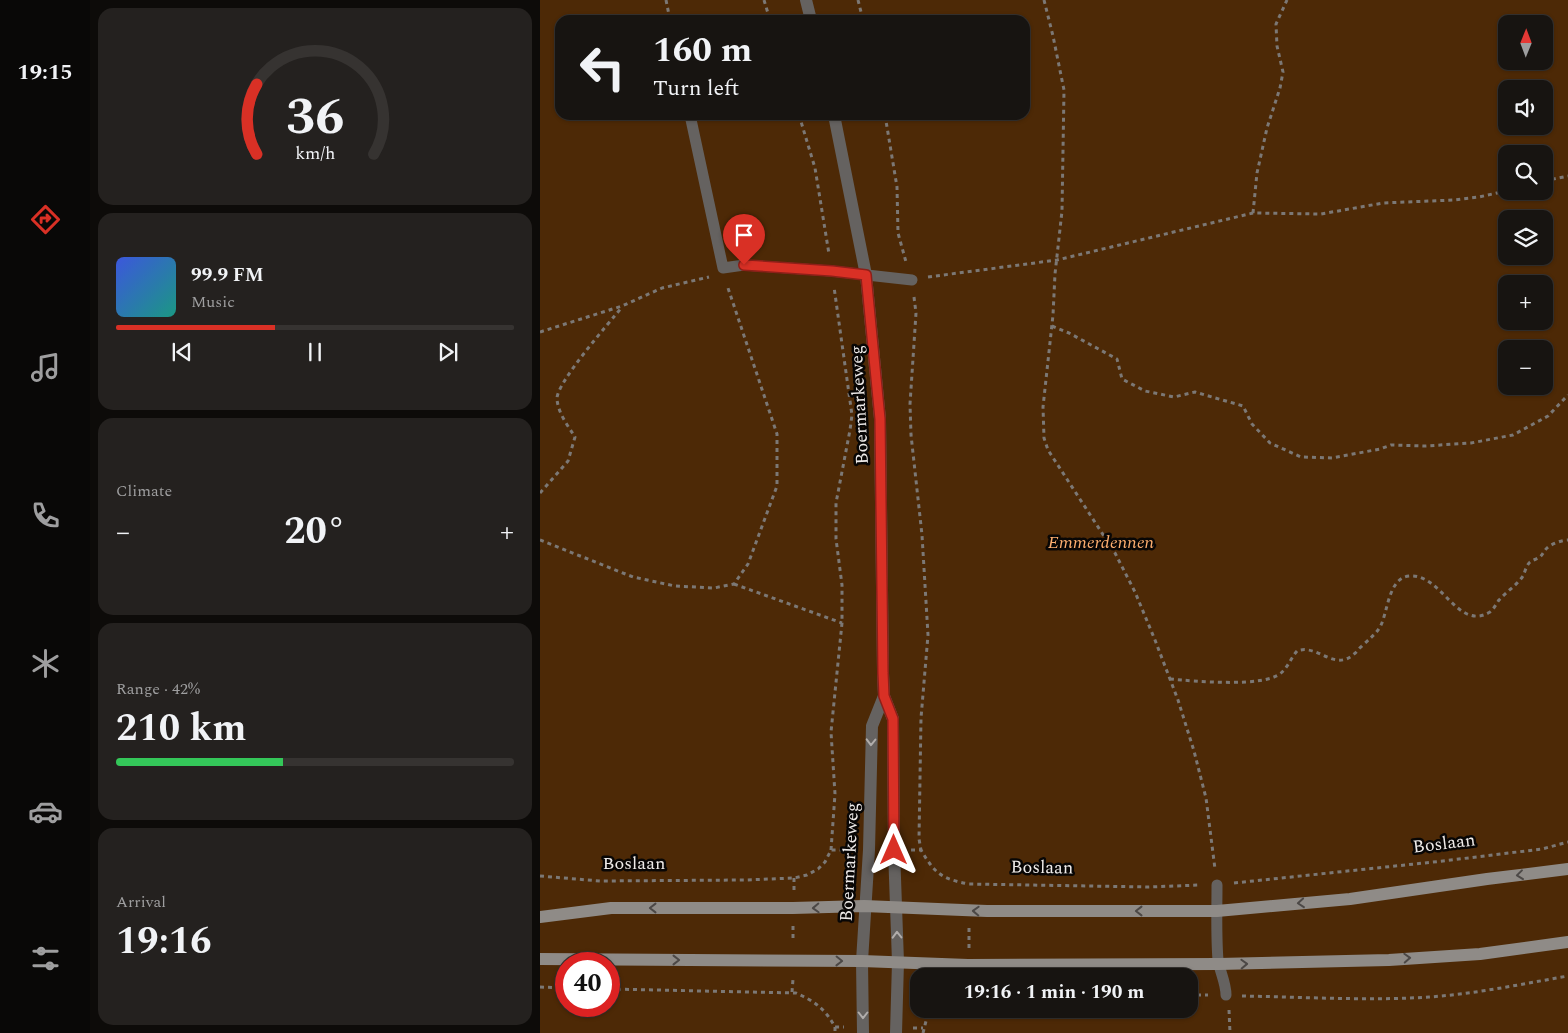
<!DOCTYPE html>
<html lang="en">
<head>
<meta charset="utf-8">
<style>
  :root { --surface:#171411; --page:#24211f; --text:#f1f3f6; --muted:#9e9e9f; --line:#363331; --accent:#d93025 }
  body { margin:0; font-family:Spectral,serif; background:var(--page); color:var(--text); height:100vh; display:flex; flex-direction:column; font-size:19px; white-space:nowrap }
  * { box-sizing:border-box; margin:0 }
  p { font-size:16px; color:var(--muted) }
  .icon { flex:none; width:28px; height:28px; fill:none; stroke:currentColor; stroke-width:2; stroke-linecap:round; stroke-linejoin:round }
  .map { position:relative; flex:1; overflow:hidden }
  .drawer { display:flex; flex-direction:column; gap:8px; padding:8px; background:#0d0b09; width:450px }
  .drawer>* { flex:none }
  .guide { position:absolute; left:15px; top:15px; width:475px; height:105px; border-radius:15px; box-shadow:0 1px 4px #0004,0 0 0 1px var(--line); background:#171411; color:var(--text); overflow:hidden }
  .needle { width:32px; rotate:1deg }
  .tools { position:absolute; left:958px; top:15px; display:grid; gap:10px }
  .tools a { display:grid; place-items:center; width:55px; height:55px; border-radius:10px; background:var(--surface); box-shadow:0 1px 4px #0004,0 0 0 1px var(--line); font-size:25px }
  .speed { position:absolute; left:15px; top:952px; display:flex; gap:10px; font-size:25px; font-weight:700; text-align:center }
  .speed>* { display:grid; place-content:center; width:65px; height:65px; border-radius:50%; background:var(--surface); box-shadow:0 1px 4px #0004,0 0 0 1px var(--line); line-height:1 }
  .speed .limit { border:8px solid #d22; background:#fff; color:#111 }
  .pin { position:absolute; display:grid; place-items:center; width:42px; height:42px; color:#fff; margin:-51px -21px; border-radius:50% 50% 50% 0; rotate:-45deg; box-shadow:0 0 5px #0007 }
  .pin .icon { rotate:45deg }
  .me { position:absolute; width:55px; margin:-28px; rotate:0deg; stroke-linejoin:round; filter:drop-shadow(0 0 4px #0008) }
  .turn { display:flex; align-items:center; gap:18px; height:105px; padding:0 15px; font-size:22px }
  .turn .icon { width:65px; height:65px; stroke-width:2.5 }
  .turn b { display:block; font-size:35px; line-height:42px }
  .big { font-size:38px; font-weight:700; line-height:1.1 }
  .drawer .widget { flex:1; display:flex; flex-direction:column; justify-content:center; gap:8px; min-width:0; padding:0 18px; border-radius:15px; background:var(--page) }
  .drawer .dial { align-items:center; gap:0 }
  .dial svg { height:130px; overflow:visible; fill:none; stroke:var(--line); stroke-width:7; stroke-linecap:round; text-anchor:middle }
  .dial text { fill:var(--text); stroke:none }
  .song { display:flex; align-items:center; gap:15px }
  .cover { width:60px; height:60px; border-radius:8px; background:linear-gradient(135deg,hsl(230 70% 55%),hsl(170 70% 35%)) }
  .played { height:5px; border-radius:2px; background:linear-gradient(90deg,var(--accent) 40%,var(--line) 40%) }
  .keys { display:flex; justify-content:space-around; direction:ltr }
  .heat { display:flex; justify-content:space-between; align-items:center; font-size:28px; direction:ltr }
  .charge { height:8px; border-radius:4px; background:linear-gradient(90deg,#34c759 42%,var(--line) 0) }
  .trip { position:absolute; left:370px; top:968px; width:288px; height:50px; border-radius:15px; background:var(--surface); box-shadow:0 1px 4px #0004,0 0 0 1px var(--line); font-weight:700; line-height:50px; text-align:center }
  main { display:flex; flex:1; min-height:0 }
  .menu { display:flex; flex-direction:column; width:90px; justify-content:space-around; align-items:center; background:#090807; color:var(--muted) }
  .menu .icon { width:35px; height:35px }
  .menu .selected { color:var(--accent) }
  .menu b { font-size:22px; color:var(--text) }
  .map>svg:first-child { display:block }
  .green { fill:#4d2906; fill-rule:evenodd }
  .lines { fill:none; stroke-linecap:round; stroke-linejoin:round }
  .path { stroke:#7c7875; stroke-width:3; stroke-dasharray:4 4; stroke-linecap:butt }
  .service { stroke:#656260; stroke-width:11 }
  .tertiary { stroke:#656260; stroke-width:12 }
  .secondary { stroke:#8f8b87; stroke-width:12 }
  .oneway { stroke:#b1adab }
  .oneway2 { stroke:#4c4846 }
  .route-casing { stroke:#8d1f18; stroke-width:12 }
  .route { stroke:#d93025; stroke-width:9 }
  .labels { text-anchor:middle; stroke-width:5; stroke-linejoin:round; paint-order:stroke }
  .street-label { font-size:18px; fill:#efebe9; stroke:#080605 }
  .park-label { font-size:18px; font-style:italic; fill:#fdae6f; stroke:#080605 }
</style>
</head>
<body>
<main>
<nav class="menu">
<b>19:15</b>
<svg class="icon selected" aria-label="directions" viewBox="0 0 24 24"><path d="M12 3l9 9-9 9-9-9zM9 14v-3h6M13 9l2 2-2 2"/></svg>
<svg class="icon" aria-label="music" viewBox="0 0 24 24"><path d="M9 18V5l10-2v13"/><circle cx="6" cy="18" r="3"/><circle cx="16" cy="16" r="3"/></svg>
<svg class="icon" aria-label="phone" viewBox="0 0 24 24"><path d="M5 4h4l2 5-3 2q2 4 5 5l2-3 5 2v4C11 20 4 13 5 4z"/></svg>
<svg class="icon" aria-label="climate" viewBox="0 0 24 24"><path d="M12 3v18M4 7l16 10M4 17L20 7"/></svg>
<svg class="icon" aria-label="car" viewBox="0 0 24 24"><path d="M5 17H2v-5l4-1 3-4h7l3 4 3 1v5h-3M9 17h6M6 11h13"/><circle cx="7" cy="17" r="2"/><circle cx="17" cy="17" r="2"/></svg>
<svg class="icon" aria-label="filters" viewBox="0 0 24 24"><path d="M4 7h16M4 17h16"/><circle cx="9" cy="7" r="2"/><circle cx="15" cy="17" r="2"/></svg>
</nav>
<section class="drawer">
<div class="widget dial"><svg viewBox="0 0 100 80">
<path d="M14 69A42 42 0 1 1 86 69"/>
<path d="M14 69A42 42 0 0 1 14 26" stroke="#d93025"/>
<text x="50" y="56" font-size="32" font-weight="700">36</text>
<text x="50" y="72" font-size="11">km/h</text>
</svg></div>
<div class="widget">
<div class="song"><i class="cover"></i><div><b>99.9 FM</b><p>Music</p></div></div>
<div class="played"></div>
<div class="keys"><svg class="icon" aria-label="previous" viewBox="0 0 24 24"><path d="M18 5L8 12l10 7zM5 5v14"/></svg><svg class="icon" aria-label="pause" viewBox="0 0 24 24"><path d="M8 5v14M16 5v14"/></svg><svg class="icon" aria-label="next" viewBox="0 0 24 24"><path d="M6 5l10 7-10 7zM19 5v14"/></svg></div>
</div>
<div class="widget"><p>Climate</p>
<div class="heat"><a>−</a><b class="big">20°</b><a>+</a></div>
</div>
<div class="widget"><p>Range · 42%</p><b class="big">210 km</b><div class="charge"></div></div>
<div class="widget"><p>Arrival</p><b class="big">19:16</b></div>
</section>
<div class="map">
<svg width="1028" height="1033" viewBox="0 0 1028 1033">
  <rect width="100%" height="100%" fill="#1f1b17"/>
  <path class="green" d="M0,0h1028v1033h-1028zM20,20h465v95h-465zM966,24h38v37h-38zM966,89h38v37h-38zM966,154h38v37h-38zM966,219h38v37h-38zM966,284h38v37h-38zM966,349h38v37h-38zM26,964h43v42h-43zM379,976h270v33h-270z"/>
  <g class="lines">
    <g class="path">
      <path d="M126,0l4,20"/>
      <path d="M224,0l6,20"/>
      <path d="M318,0l5,20"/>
      <path d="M504,0l9,36 11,54 -2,121 -7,63 -2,41 -10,92 1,31 4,12 67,103 20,39 20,48 23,60 16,51 12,47 9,71"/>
      <path d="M259,115l16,53 14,86"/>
      <path d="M345,115l12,72 1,46 8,29"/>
      <path d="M1004,181l24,-5"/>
      <path d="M713,213l4,-40 10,-45 13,-40 3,-16 -6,-26 -1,-22 11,-24"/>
      <path d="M388,277l129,-17 196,-47 68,1 62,-11 71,-3 25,-3 27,-6"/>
      <path d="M374,297l2,16 -6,91 1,31 11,100 6,100 -7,83 -2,121 2,11"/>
      <path d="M512,326l17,7 48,26 5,20 23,12 29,6 21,-5 48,14 9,18 18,19 31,14 31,1 48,-9 11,-4 34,1 46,-3 42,-8 35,-19 20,-21"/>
      <path d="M0,332l82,-26 40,-18 47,-11"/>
      <path d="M0,493l28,-32 7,-24c-7,-11 -17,-24 -18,-38 -1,-16 53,-77 65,-92"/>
      <path d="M0,540l93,37 42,9 39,2 20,-4 14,-20 29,-78v-52l-50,-149"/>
      <path d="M194,584l108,39"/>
      <path d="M630,679c23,2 94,9 111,-6 7,-6 10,-15 16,-22 3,-1 7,-2 11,-1 15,2 30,19 46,4 3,-2 5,-6 8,-8 7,-7 13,-11 18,-19 8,-14 8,-49 29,-51 33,-3 48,56 81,36 4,-3 6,-8 9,-12 7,-8 18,-15 24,-24 2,-4 3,-10 7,-14 3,-2 7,-3 10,-5 3,-3 4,-6 7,-9 4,-4 15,-8 21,-8"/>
      <path d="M291,850l4,-56 -4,-62 11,-109v-38l-6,-46v-36l14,-73 2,-15 -18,-128"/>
      <path d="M371,850h10c14,24 21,29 48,34l180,3 51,-2"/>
      <path d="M0,876l60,5 146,-1 48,-2 13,-3 11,-6 7,-7 6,-12h21"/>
      <path d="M694,883l209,-22 99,-12 26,-7"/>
      <path d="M254,890v-12"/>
      <path d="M253,926v16"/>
      <path d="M429,948v-21"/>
      <path d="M0,987l26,1"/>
      <path d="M69,989l187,4c20,9 29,16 39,34h9"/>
      <path d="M252,992l1,-13"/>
      <path d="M649,995h19"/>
      <path d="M702,996c62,1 125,5 187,1 46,-3 93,-13 139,-21"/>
      <path d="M689,1010l1,23"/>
      <path d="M295,1027v6"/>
      <path d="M373,1028h10"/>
      <path d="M383,1033l6,-24"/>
    </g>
    <g class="service">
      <path d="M150,115l33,153 21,-3 87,6 81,9"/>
      <path d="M677,885c0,25 -1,50 1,75 2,12 8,23 8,35"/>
    </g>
    <g class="tertiary">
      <path d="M266,0l5,20"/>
      <path d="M294,115l32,160 14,144 3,254 1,23 9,23 1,131 4,112 -2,71"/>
      <path d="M323,1033l-1,-72 7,-111 3,-124 12,-30"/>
    </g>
    <g class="secondary">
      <path d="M0,917l71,-9h182l71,-2 123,5h230l133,-12 137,-20 81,-10"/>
      <path d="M0,959l322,2 106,4 251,-1 170,-4 91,-6 88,-12"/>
    </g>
  </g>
  <defs><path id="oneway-chevron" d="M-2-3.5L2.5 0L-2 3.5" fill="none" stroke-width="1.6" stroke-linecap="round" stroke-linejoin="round" transform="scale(1.25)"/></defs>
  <g class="oneway">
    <use href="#oneway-chevron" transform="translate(331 742) rotate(91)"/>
    <use href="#oneway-chevron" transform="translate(357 935) rotate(-91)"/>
    <use href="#oneway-chevron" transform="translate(323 1015) rotate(90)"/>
  </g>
  <g class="oneway2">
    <use href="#oneway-chevron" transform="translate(980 875) rotate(173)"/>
    <use href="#oneway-chevron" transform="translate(761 903) rotate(175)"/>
    <use href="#oneway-chevron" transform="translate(113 908) rotate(-180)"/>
    <use href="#oneway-chevron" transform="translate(276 908) rotate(178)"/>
    <use href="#oneway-chevron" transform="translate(436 911) rotate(-178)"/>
    <use href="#oneway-chevron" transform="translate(599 911) rotate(-180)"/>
    <use href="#oneway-chevron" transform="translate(867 958) rotate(-3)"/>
    <use href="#oneway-chevron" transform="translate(136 960)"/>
    <use href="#oneway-chevron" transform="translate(299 961) rotate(1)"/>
    <use href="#oneway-chevron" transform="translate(704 964) rotate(-2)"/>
  </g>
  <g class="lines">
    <g class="route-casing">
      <path id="route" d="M204,265l88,6 34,4 14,144 3,254 1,23 9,23 1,131"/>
    </g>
    <use href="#route" class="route"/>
  </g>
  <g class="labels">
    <g class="street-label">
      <text transform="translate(319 405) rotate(-93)" y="6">Boermarkeweg</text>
      <text transform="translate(904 843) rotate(-7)" y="6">Boslaan</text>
      <text transform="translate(309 862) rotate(-87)" y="6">Boermarkeweg</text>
      <text x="94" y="869">Boslaan</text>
      <text transform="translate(502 867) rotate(1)" y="6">Boslaan</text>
    </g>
    <g class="park-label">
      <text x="561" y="548">Emmerdennen</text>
    </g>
  </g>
</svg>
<div class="tools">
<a><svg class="needle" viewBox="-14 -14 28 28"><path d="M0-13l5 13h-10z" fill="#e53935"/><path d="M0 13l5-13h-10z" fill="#9e9e9f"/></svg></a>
<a><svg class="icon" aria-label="sound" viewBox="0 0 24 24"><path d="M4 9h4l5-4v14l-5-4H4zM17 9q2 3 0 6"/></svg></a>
<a><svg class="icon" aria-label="search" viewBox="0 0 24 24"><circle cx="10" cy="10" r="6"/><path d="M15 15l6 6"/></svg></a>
<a><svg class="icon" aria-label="layers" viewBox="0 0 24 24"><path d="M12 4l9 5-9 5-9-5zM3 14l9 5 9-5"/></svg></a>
<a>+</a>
<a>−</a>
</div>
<div class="speed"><div class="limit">40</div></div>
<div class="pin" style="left:204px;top:265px;background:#d93025"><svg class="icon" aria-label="arrive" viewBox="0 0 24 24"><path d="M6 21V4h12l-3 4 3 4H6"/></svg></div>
<svg class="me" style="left:354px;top:850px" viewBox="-20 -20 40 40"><path d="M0-17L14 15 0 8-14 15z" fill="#d93025" stroke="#fff" stroke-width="4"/></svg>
<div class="trip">19:16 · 1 min · 190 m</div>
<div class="guide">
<div class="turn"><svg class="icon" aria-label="left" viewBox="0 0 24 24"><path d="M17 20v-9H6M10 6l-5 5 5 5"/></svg><div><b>160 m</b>Turn left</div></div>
</div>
</div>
</main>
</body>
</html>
